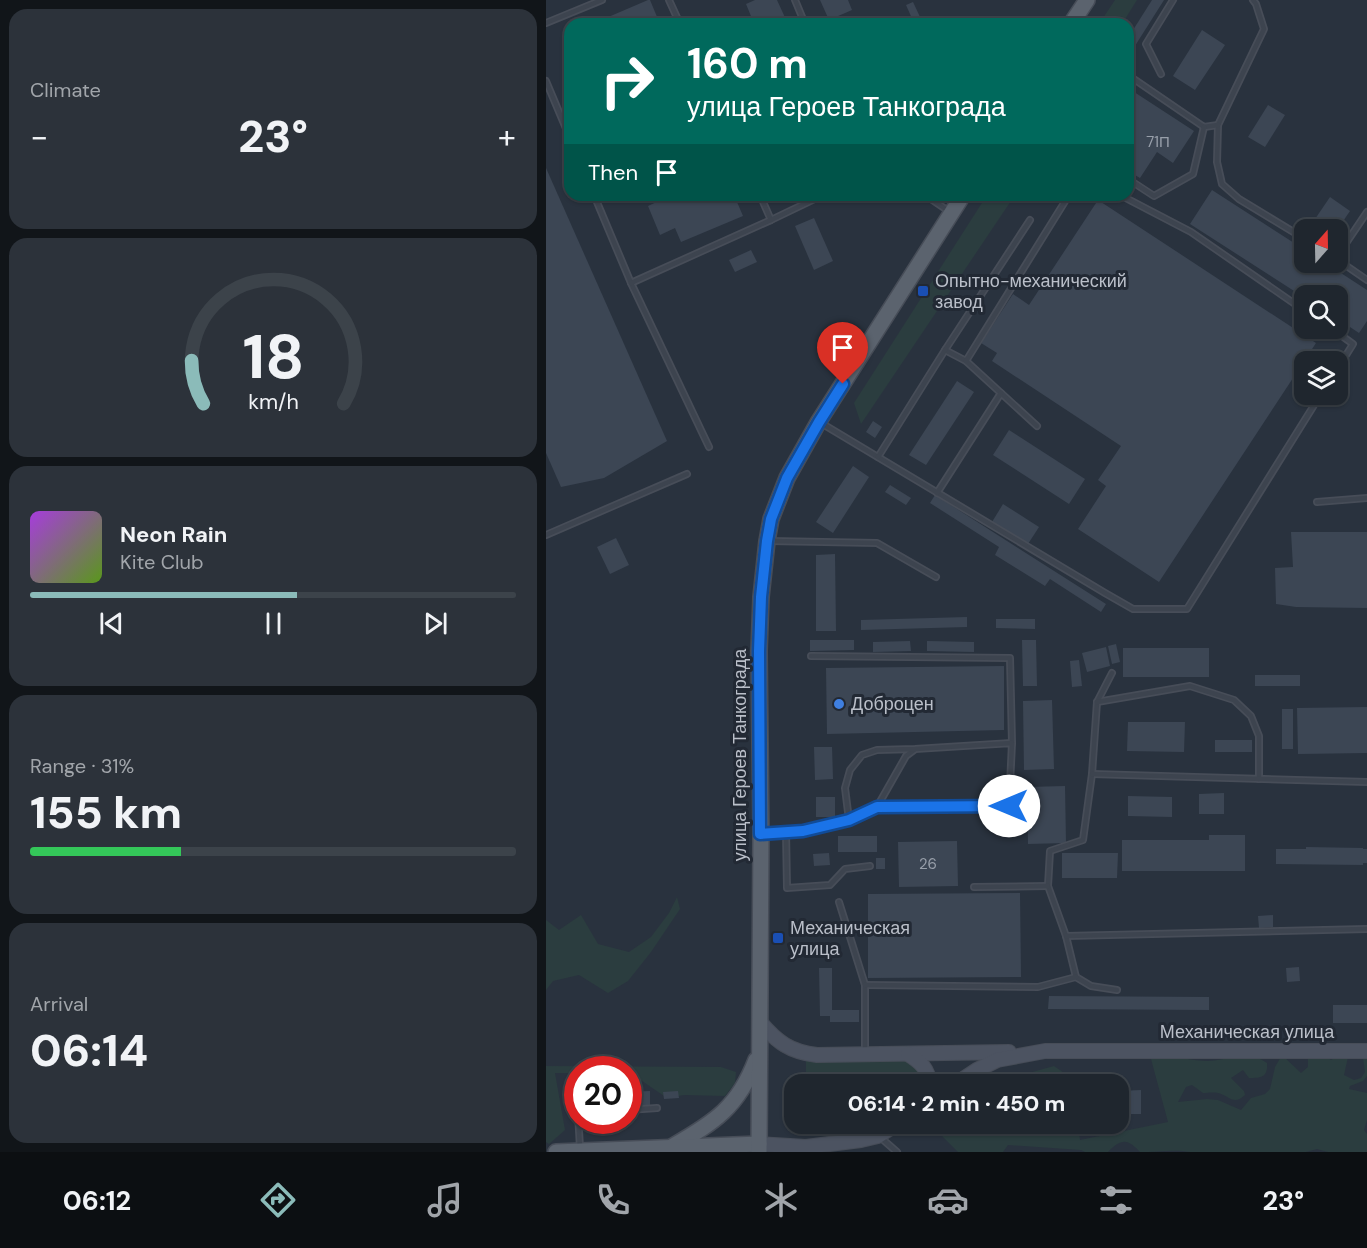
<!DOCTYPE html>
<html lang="en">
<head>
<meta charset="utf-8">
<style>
  :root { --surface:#1f262e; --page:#2c323a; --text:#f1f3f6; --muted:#a1a5aa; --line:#3c434a; --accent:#8bbbb9 }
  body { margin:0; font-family:"DM Sans",sans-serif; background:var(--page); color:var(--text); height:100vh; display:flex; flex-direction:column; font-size:22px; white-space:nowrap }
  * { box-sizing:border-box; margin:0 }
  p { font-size:20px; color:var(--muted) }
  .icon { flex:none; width:33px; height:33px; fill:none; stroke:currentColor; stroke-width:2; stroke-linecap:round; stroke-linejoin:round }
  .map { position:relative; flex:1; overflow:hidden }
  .panel { display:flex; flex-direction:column; gap:9px; padding:9px; background:#111519; width:546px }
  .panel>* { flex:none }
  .guide { position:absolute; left:18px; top:18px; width:570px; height:183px; border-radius:18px; box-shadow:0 2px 4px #0004,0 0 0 2px var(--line); background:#00695c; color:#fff; overflow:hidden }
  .needle { width:39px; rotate:20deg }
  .controls { position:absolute; left:748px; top:219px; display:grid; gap:12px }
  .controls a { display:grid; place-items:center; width:54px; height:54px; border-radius:12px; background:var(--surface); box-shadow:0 2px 4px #0004,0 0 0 2px var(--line); font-size:30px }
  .speed { position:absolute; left:18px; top:1056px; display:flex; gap:12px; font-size:30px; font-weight:700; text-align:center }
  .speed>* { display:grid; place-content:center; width:78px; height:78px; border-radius:50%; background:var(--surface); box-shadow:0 2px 4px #0004,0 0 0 2px var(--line); line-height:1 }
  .speed .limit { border:9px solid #d22; background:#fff; color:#111 }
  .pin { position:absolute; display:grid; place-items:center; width:51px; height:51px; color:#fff; margin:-62px -26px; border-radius:50% 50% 50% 0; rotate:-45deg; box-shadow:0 0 6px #0007 }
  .pin .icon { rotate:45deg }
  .me { position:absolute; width:66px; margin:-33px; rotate:270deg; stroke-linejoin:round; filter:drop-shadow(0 0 4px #0008) }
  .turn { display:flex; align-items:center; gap:21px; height:126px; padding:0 24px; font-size:27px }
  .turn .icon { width:78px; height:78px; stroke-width:2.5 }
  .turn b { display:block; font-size:42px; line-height:51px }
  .then { display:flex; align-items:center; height:57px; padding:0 24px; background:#0003; gap:12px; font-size:22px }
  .big { font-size:45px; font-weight:800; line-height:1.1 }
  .panel .card { flex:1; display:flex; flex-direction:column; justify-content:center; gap:9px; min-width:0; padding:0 21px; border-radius:18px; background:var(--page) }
  .panel .dial { align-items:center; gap:0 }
  .dial svg { height:156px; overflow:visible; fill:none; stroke:var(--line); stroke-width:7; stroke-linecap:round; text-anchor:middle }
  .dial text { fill:var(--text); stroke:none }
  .song { display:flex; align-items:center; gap:18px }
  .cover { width:72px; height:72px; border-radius:9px; background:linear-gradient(135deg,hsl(280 70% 55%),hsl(90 70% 35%)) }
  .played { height:6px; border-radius:3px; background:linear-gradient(90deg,var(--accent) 55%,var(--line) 55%) }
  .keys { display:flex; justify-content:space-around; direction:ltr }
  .heat { display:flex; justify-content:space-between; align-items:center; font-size:33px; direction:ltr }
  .charge { height:9px; border-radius:4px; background:linear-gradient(90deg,#34c759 31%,var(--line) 0) }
  .trip { position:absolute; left:238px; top:1074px; width:345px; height:60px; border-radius:18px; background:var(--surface); box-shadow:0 2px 4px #0004,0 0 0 2px var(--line); font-weight:800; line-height:60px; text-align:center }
  .dock { display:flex; height:96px; justify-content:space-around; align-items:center; background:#0c0f12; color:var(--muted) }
  .dock .icon { width:42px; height:42px }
  .dock .active { color:var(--accent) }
  .dock b { font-size:27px; color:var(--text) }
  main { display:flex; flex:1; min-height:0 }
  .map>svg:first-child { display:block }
  .green { fill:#2b3d3f }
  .building { fill:#3c4654 }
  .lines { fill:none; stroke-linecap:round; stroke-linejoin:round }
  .lane-casing { stroke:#474d58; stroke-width:8 }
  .secondary-casing { stroke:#474d58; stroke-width:16 }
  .primary-casing { stroke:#474d58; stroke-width:18 }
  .lane { stroke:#3d444f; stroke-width:4.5 }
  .secondary { stroke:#4c5361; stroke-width:14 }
  .primary { stroke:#5b636e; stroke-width:15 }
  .route-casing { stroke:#114b97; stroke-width:15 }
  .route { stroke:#1a73e8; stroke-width:10 }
  .transit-dot { fill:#1a4fb4; stroke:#222934; stroke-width:2 }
  .shop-dot { fill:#3f7fe0; stroke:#222934; stroke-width:2 }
  .labels { text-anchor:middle; stroke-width:6; stroke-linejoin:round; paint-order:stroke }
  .number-label { font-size:15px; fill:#989faa }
  .poi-label { font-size:18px; fill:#babfc9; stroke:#222934; text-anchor:start }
  .street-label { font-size:18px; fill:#babfc9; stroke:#222934 }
</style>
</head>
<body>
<main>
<section class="panel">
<div class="card"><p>Climate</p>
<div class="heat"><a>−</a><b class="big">23°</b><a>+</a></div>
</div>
<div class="card dial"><svg viewBox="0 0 100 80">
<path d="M14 69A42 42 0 1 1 86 69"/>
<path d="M14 69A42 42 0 0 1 8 47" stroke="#8bbbb9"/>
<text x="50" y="56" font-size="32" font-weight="700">18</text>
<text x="50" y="72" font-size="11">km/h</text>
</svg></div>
<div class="card">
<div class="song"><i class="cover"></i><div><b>Neon Rain</b><p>Kite Club</p></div></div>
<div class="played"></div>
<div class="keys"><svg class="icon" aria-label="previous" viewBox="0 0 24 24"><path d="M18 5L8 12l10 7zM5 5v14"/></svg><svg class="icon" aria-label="pause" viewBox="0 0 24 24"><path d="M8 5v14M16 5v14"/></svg><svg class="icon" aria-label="next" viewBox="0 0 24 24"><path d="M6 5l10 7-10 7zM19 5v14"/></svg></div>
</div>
<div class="card"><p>Range · 31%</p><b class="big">155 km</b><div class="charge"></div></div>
<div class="card"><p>Arrival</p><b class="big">06:14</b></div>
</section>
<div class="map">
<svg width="821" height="1152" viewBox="0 0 821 1152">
  <rect width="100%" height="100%" fill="#29323e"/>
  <g class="green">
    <path d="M569,0h22l-15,24h-23z"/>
    <path d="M441,195h28l-154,229 -7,-21z"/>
    <path d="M131,897l3,12 -29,43 -23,29 -20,12 -29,-18 -26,6 -7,9v-70l13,10 22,-15 17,29 31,8 22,-15 18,-24z"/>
    <path d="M767,1047l18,13 12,-8 5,5 -4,18 10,5 7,-2 4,-6 -2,-14 4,-5v23l-4,5 -13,5 -1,3 18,4v27l-3,10 3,4v18h-39l-11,-3 -11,3h-116c-15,-3 -33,0 -50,0 -13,-14 -19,-13 -32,0h-23l-4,-2 -73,-5 -5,7h-45l-16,-16 -5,-12h141l2,16 88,-18 -17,-63c7,0 16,-2 23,-2 11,1 22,4 33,4 19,-1 44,-11 60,2 1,14 -5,15 -18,15l-6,-8 -12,8 13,13 1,4c-12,11 -15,1 -27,-2 -5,-1 -11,0 -15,0l-11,-8 -6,2 -8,15 29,-3 11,1 23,10 10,-12 14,-4 5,-5 5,-22 7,-12 19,18 7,-6v-15z"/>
    <path d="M354,1059l13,5 8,7v8l-2,5h-113v-24z"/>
    <path d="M0,1066l175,1 15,5 -1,11 -10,13 -41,-1 -17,3 -38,-26 -1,-2h-50l-1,3h-22l10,57 -16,14 -3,-2z"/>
    <path d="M508,1066l19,13 1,5h-85z"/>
  </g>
  <g class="building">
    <path d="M102,0h2l10,24h-68z"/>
    <path d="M209,0h22l11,24h-40l5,-3 -7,-17z"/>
    <path d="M274,0h28l4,10 -23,10z"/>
    <path d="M606,0h12l-31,49 -5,-3v-8z"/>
    <path d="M367,2l8,17 -7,4 -8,-18z"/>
    <path d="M656,30l23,15 -30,45 -22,-14z"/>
    <path d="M582,88l66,43 -21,32 -16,-11 -17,26 -12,-7z"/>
    <path d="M722,105l17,10 -20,32 -17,-10z"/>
    <path d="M0,168l121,273 -63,37 -43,9 -15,-34z"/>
    <path d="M666,190l93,60v12h19l43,28v31l-8,12 -21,-14v-23h-33v2l-115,-74z"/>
    <path d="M115,195h73l9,21 -62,26 -6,-14 -15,7 -12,-29 15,-7z"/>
    <path d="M784,197l20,14 -13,19h-19l-7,-5z"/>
    <path d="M552,200l218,143 -157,239 -81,-53 28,-43 -8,-6 23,-34 -129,-85 5,-8 -16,-10 32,-49 16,11z"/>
    <path d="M268,218l19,43 -19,9 -19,-44z"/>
    <path d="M205,250l6,12 -22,10 -6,-12z"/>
    <path d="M411,381l17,11 -48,73 -17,-10z"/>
    <path d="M327,421l9,6 -7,11 -9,-6z"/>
    <path d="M463,430l76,49 -16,25 -76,-49z"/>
    <path d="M307,466l16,11 -36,56 -17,-11z"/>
    <path d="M344,485l21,13 -5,7 -21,-13z"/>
    <path d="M389,495l171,109 -5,8 -51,-33 -5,7 -50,-31 4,-8 -69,-44z"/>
    <path d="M457,504l36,23 -11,17 -36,-22z"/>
    <path d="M745,532h76v76l-71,-1 -20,-3 -1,-36 18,-1z"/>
    <path d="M70,538l13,27 -19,9 -13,-27z"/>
    <path d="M289,554l1,77h-20v-76z"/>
    <path d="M421,617v10l-106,3v-10z"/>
    <path d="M450,619h39v10l-39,-1z"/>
    <path d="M264,640h44v10l-44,1z"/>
    <path d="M476,640h14l1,46h-14z"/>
    <path d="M364,641l1,10 -38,1v-10z"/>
    <path d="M381,641l47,1v10l-47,-1z"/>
    <path d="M570,644l4,18 -8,2 -4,-18z"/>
    <path d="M560,647l4,19 -23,6 -5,-19z"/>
    <rect x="577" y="648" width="86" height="29"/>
    <path d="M533,660l3,26 -10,1 -2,-26z"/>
    <path d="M458,666v64l-177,4 -1,-66z"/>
    <rect x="709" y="675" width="45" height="11"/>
    <path d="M506,700l2,69 -30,1 -1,-69z"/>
    <path d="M821,707v46l-69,1 -1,-46z"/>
    <rect x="736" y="709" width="11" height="40"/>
    <path d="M582,722h57l-1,30 -57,-1z"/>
    <rect x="669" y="740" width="37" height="12"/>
    <path d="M268,747h18l1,32 -18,1z"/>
    <path d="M519,786l1,57 -38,1 -1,-57z"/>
    <path d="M678,793v21h-25v-20z"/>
    <path d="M582,796l44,1v20l-44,-1z"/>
    <rect x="270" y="797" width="19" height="20"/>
    <path d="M663,835h36v36h-123v-31h87z"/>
    <rect x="292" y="836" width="39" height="16"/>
    <path d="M411,841l1,45 -59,1 -1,-45z"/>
    <path d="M760,847l57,1v1h4v14h-4v2l-87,-1v-15h30z"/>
    <path d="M283,853l1,12 -16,1 -1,-12z"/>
    <path d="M516,853h56l-1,25h-55z"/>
    <rect x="330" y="858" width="9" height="11"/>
    <path d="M474,893l1,84 -153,1v-84z"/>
    <path d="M727,915v12l-14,1 -1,-12z"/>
    <path d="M753,967l1,14 -13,1 -1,-14z"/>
    <path d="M273,968h13v42h27v12h-29v-6h-10z"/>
    <path d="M503,996l160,1v13l-161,-1z"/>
    <rect x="787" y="1005" width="34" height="18"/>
    <path d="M595,1090v24h-22v-23z"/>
    <path d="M104,1091v14l-22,1v-14z"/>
    <path d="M132,1091l1,7 -15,1 -1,-7z"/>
  </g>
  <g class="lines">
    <g class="lane-casing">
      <g id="lane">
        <path d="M123,0l11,24"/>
        <path d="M249,0l10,24"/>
        <path d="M707,0l3,4 8,25 -46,96 -1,37 5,22 17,15 66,40"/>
        <path d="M0,23l56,-23"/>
        <path d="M615,74l-15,-30 27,-44"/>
        <path d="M582,75l76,52 14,-2"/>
        <path d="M0,81l24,57"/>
        <path d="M582,179l26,17 39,-22 11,-47"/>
        <path d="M48,195l37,88 78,164"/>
        <path d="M214,195l11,25"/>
        <path d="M379,195l25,17"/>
        <path d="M574,195l71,37 114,79"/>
        <path d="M792,255l29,-43"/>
        <path d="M792,260l29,20"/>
        <path d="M85,283l140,-63 52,-25"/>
        <path d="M785,328l22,16 -15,24"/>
        <path d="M399,350l21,11"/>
        <path d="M275,423l284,170 28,16h54l134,-215"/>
        <path d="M491,426l-71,-65 103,-166"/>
        <path d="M332,457l67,-107 85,-130"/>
        <path d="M391,493l64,-100"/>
        <path d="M771,502l50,-4"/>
        <path d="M0,535l141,-61"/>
        <path d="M224,541l107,2 59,34"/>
        <path d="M265,656l199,2 2,85"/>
        <path d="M566,673l-15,29 -5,72 -9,66 -33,11 -2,35 18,50 10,41 15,9 26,4"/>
        <path d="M551,702l93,-16 44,14 17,16 8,20v43"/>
        <path d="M546,774l275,8"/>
        <path d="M331,807l29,-51 8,-6"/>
        <path d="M240,832l1,56 43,-3 15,-16 25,-3"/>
        <path d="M216,834l41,-3 46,-11 28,-13 132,-1 3,-63 -97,6 -38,1 -15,5 -12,15 -5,18 4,32"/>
        <path d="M428,887l74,-1"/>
        <path d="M293,902l26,83v67"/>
        <path d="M520,936l301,-7"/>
        <path d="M319,985l173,2 38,-10"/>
        <path d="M82,1110l29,-2"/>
        <path d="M32,1113l2,35"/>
        <path d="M334,1137l17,15"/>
      </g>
    </g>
    <g class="secondary-casing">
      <g id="secondary">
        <path d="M214,1022c17,20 30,30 57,33l192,-3"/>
        <path d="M362,1054c14,9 19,14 22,30"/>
        <path d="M410,1084l21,-14 20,-10 48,-9h322"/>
        <path d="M213,1144l47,3 55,-7 17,-4 19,-12"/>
      </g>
    </g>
    <g class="primary-casing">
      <g id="primary">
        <path d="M525,24l16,-24"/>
        <path d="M127,1146c42,-24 65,-39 83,-86"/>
        <path d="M10,1152l203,-8"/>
        <path d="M213,1152l2,-318 -2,-183 2,-54 6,-56 4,-22 16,-41 32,-57 144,-226"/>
      </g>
    </g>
    <use href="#lane" class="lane"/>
    <use href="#secondary" class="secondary"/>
    <use href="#primary" class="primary"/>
  </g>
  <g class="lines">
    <g class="route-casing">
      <path id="route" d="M297,384l-24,38 -32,56 -16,41 -4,22 -6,56 -2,54 1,183 43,-3 46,-11 28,-13 132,-1"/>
    </g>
    <use href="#route" class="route"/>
  </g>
  <g class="transit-dot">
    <rect x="371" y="285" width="12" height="12" rx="3"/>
    <rect x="226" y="932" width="12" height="12" rx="3"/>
  </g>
  <circle class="shop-dot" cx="293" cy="704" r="6"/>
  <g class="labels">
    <g class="number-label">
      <text x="612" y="147">71П</text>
      <text x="382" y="869">26</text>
    </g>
    <g class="poi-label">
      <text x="389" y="287">Опытно-механический<tspan x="389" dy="21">завод</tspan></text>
      <text x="305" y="710">Доброцен</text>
      <text x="244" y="934">Механическая<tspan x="244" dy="21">улица</tspan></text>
    </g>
    <g class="street-label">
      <text transform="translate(194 755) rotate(-90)" y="6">улица Героев Танкограда</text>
      <text x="701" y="1038">Механическая улица</text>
    </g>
  </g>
</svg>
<div class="controls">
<a><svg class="needle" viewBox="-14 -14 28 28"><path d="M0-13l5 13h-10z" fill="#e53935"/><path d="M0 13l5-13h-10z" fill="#a1a5aa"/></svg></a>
<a><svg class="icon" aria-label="search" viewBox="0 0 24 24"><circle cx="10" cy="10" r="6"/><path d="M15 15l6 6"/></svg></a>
<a><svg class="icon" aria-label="layers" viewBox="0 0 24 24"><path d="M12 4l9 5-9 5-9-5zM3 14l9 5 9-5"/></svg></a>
</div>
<div class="speed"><div class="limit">20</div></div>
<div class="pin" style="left:297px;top:384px;background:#d93025"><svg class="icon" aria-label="arrive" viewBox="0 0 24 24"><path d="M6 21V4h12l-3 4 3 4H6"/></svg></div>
<svg class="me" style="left:463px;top:806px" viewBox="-20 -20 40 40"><circle r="19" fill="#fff"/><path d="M0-13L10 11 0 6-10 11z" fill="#1a73e8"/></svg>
<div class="trip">06:14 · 2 min · 450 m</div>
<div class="guide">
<div class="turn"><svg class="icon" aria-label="right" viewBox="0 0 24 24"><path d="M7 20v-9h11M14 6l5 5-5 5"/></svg><div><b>160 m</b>улица Героев Танкограда</div></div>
<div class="then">Then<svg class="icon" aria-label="arrive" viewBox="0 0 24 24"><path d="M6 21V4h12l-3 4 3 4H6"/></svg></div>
</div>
</div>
</main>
<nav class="dock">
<b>06:12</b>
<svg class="icon active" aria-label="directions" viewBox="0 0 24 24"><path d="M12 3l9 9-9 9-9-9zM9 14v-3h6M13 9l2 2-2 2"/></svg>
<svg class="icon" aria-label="music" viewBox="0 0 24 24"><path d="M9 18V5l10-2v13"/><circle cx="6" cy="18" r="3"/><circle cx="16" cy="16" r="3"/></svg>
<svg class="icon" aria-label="phone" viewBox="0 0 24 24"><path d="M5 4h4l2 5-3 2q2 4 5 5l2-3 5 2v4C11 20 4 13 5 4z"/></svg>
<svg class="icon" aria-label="climate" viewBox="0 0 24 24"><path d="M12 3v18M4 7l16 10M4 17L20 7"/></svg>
<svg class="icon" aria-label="car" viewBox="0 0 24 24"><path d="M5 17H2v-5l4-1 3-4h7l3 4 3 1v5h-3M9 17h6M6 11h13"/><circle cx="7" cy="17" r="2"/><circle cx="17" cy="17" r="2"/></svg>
<svg class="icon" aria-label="filters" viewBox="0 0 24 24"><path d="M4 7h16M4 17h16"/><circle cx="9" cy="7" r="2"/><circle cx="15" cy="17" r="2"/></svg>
<b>23°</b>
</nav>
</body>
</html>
